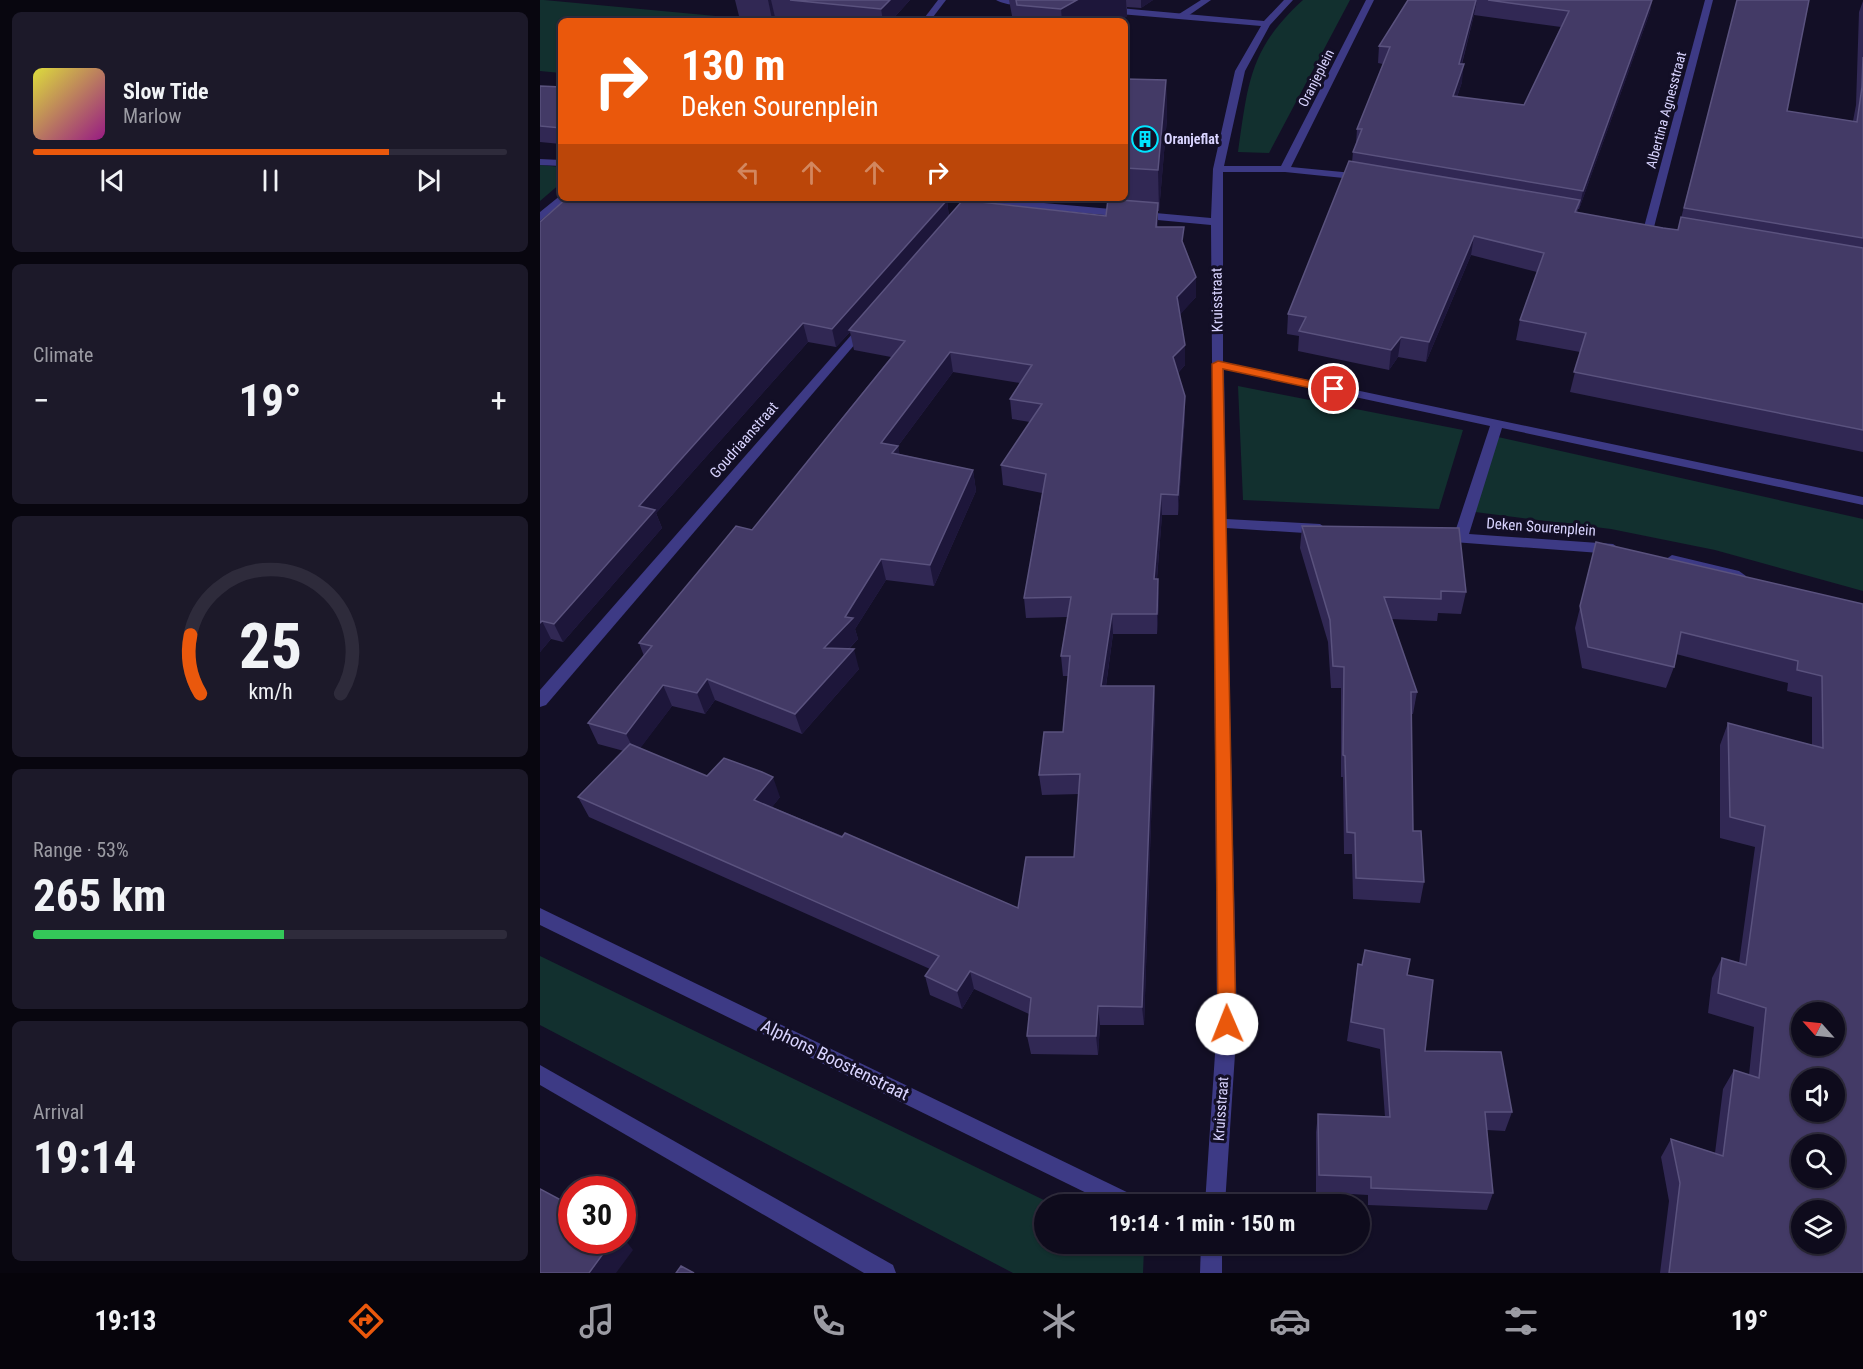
<!DOCTYPE html>
<html lang="en">
<head>
<meta charset="utf-8">
<style>
  :root { --surface:#0e0b1c; --page:#1c1929; --text:#f1f3f6; --muted:#9b9ba3; --line:#2e2b3b; --accent:#ea580c }
  body { margin:0; font-family:"Roboto Condensed",sans-serif; background:var(--page); color:var(--text); height:100vh; display:flex; flex-direction:column; font-size:22px; white-space:nowrap }
  * { box-sizing:border-box; margin:0 }
  p { font-size:20px; color:var(--muted) }
  .icon { flex:none; width:33px; height:33px; fill:none; stroke:currentColor; stroke-width:2; stroke-linecap:round; stroke-linejoin:round }
  .map { position:relative; flex:1; overflow:hidden }
  .panel { display:flex; flex-direction:column; gap:12px; padding:12px; background:#08060f; width:540px }
  .panel>* { flex:none }
  .top-card { position:absolute; left:18px; top:18px; width:570px; height:183px; border-radius:9px; box-shadow:0 2px 4px #0004,0 0 0 2px var(--line); background:#ea580c; color:#fff; overflow:hidden }
  .needle { width:39px; rotate:297deg }
  .tools { position:absolute; left:1251px; top:1002px; display:grid; gap:12px }
  .tools a { display:grid; place-items:center; width:54px; height:54px; border-radius:50%; background:var(--surface); box-shadow:0 2px 4px #0004,0 0 0 2px var(--line); font-size:30px }
  .speed { position:absolute; left:18px; top:1176px; display:flex; gap:12px; font-size:30px; font-weight:700; text-align:center }
  .speed>* { display:grid; place-content:center; width:78px; height:78px; border-radius:50%; background:var(--surface); box-shadow:0 2px 4px #0004,0 0 0 2px var(--line); line-height:1 }
  .speed .limit { border:9px solid #d22; background:#fff; color:#111 }
  .pin { position:absolute; display:grid; place-items:center; width:51px; height:51px; color:#fff; margin:-26px; border:3px solid #fff; border-radius:50%; box-shadow:0 2px 6px #0007 }
  .me { position:absolute; width:66px; margin:-33px; rotate:359deg; stroke-linejoin:round; filter:drop-shadow(0 0 4px #0008) }
  .turn { display:flex; align-items:center; gap:21px; height:126px; padding:0 24px; font-size:27px }
  .turn .icon { width:78px; height:78px; stroke-width:2.5 }
  .turn b { display:block; font-size:42px; line-height:51px }
  .lanes { display:flex; align-items:center; height:57px; padding:0 24px; background:#0003; justify-content:center; gap:30px; direction:ltr }
  .lanes .off { opacity:.35 }
  .big { font-size:45px; font-weight:700; line-height:1.1 }
  .panel .tile { flex:1; display:flex; flex-direction:column; justify-content:center; gap:9px; min-width:0; padding:0 21px; border-radius:9px; background:var(--page) }
  .panel .dial { align-items:center; gap:0 }
  .dial svg { height:156px; overflow:visible; fill:none; stroke:var(--line); stroke-width:7; stroke-linecap:round; text-anchor:middle }
  .dial text { fill:var(--text); stroke:none }
  .song { display:flex; align-items:center; gap:18px }
  .cover { width:72px; height:72px; border-radius:9px; background:linear-gradient(135deg,hsl(60 70% 55%),hsl(310 70% 35%)) }
  .played { height:6px; border-radius:3px; background:linear-gradient(90deg,var(--accent) 75%,var(--line) 75%) }
  .keys { display:flex; justify-content:space-around; direction:ltr }
  .heat { display:flex; justify-content:space-between; align-items:center; font-size:33px; direction:ltr }
  .charge { height:9px; border-radius:4px; background:linear-gradient(90deg,#34c759 53%,var(--line) 0) }
  .trip { position:absolute; left:494px; top:1194px; width:336px; height:60px; border-radius:30px; background:var(--surface); box-shadow:0 2px 4px #0004,0 0 0 2px var(--line); font-weight:700; line-height:60px; text-align:center }
  .menu { display:flex; height:96px; justify-content:space-around; align-items:center; background:#06040b; color:var(--muted) }
  .menu .icon { width:42px; height:42px }
  .menu .active { color:var(--accent) }
  .menu b { font-size:27px; color:var(--text) }
  main { display:flex; flex:1; min-height:0 }
  .map>svg:first-child { display:block }
  .green { fill:#12302f }
  .lines { fill:none; stroke-linecap:round; stroke-linejoin:round }
  .service { fill:#3d3a85; fill-rule:evenodd }
  .minor { fill:#3d3a85; fill-rule:evenodd }
  .wall { fill:#312854; fill-rule:evenodd }
  .shaded-wall { fill:#1d163a }
  .building { fill:#433a66; stroke:#5a527e; stroke-width:1.5; fill-rule:evenodd }
  .route { fill:#ea580c; stroke:#983908; stroke-width:1.5 }
  .labels { text-anchor:middle; stroke-width:6; stroke-linejoin:round; paint-order:stroke }
  .far-street-label { font-size:14px; fill:#d9d4ff; stroke:#130f26 }
  .far-poi-label { font-size:14px; font-weight:bold; fill:#d9d4ff; stroke:#130f26; text-anchor:start }
  .street-label { font-size:15px; fill:#d9d4ff; stroke:#130f26 }
  .near-street-label { font-size:18px; fill:#d9d4ff; stroke:#130f26 }
</style>
</head>
<body>
<main>
<section class="panel">
<div class="tile">
<div class="song"><i class="cover"></i><div><b>Slow Tide</b><p>Marlow</p></div></div>
<div class="played"></div>
<div class="keys"><svg class="icon" aria-label="previous" viewBox="0 0 24 24"><path d="M18 5L8 12l10 7zM5 5v14"/></svg><svg class="icon" aria-label="pause" viewBox="0 0 24 24"><path d="M8 5v14M16 5v14"/></svg><svg class="icon" aria-label="next" viewBox="0 0 24 24"><path d="M6 5l10 7-10 7zM19 5v14"/></svg></div>
</div>
<div class="tile"><p>Climate</p>
<div class="heat"><a>−</a><b class="big">19°</b><a>+</a></div>
</div>
<div class="tile dial"><svg viewBox="0 0 100 80">
<path d="M14 69A42 42 0 1 1 86 69"/>
<path d="M14 69A42 42 0 0 1 9 39" stroke="#ea580c"/>
<text x="50" y="56" font-size="32" font-weight="700">25</text>
<text x="50" y="72" font-size="11">km/h</text>
</svg></div>
<div class="tile"><p>Range · 53%</p><b class="big">265 km</b><div class="charge"></div></div>
<div class="tile"><p>Arrival</p><b class="big">19:14</b></div>
</section>
<div class="map">
<svg width="1323" height="1273" viewBox="0 0 1323 1273">
  <rect width="100%" height="100%" fill="#130f26"/>
  <g class="green">
    <path d="M0,0h4l225,21h-208v52l-21,-2z"/>
    <path d="M763,0h47l-81,153 -31,-1c10,-68 11,-103 65,-152z"/>
    <path d="M0,165l21,2v16l-21,18z"/>
    <path d="M698,386l225,44 -24,79 -196,-9z"/>
    <path d="M958,437l365,82v72l-148,-41 -104,-21 -136,-17z"/>
    <path d="M0,956l512,248h-8v40h88l12,5 -1,24h-130l-473,-248z"/>
  </g>
  <g class="lines">
    <path class="service" d="M661,0h10l-26,18h-6v-4z"/>
    <g class="minor">
      <path d="M398,0h8l-16,21h-8z"/>
      <path d="M456,0h33l2,2c-8,5 -27,3 -35,-2z"/>
      <path d="M744,0h9l-23,25 -25,46 -21,95h57l85,-166h8l-83,167 72,7 5,3 -5,3 -78,-8h-62v190l640,135v8l-361,-77 -33,106 144,10 7,5 -7,5 -173,-13 -7,-5 2,-3 20,-1 35,-106 -266,-57 2,150 94,5 7,5 -7,5 -94,-6 11,496 -12,180h-20l12,-180 -6,-799 -256,-24 -5,-3h39l222,20 2,-49 22,-98 26,-45 -153,-13 -4,-3 4,-3 156,14z"/>
      <path d="M1165,0h8l-59,227 -5,3 -4,-1 -1,-2z"/>
      <path d="M0,159l21,1v6l-21,-1z"/>
      <path d="M21,195v3h6l-27,23v-9z"/>
      <path d="M324,323l4,2v4l-322,376 -6,2v-17l320,-365z"/>
      <path d="M1132,555l67,16 7,5 -7,5 -72,-18 -2,-3z"/>
      <path d="M0,908l597,289 3,7h-31l-569,-279z"/>
      <path d="M0,1065l353,200 3,8h-32l-324,-188z"/>
      <path d="M661,1244h21v29h-22z"/>
    </g>
  </g>
  <g class="wall">
    <path d="M195,0h175l-19,21h-75l-41,-4 -3,2 -33,-3z"/>
    <path d="M469,0h144l-12,8 -14,-1v9l-7,5h-107z"/>
    <path d="M868,0h244l-2,12 -71,197h-1l-1,4 101,17 59,-230 50,111 66,10 3,-16 3,-93 4,-11v451l-293,-60 10,-40 -64,-12 4,-20 17,-48 -66,-17 -45,107 -28,-5 -9,13 -91,-19 1,-15 -12,-2 1,-20 64,-152 1,-10 3,-8 1,-15 26,-65 -5,-1 1,-17zM934,15l87,12 -37,78 -67,-8 5,-15v-18z"/>
    <path d="M585,79l41,1 1,38 -8,93h-1v16l26,18 12,32v20l-16,17 5,31v20l-7,8 7,23v20l-7,99h-16l-5,64 2,21 -2,34h-44l-7,52h48l1,20 -11,319h-44l-2,30 -67,-1 -4,-18 2,-22 -55,-25 -12,20 -32,-14 -5,-19 5,-7 -341,-152 -11,-20 46,-46 -26,-7 -10,-21 56,-67 -5,-13 113,-113 139,-173 -37,-7 -4,-18 -14,15 -28,-5 -152,171 6,15 -99,114 -12,-3 -11,13v-430l407,-22 2,17 157,-1 4,-18h15zM413,372l67,11 -10,16 2,20 18,3 -29,43 2,20 39,8 -18,105 2,20 41,-1 -6,39 2,20h5l-5,56 -24,43 3,20 37,-1 -5,63 -56,51 -246,-101 8,-10 -73,-21 -67,-28 32,-42 33,8 10,-14 87,34 57,-65 -10,-20 9,-10 -3,-10 31,-49 48,6 42,-95 -3,-21 -74,-16 -1,-8z"/>
    <path d="M0,86l21,1v57l-21,-2z"/>
    <path d="M762,526l164,66 -5,22 -23,-1 -1,8 -46,-2 26,73 -4,22h-2l2,117 11,51 -4,21 -67,-4 -1,-45h-8l-1,-77h-2v-89h-10l-3,-46 -28,-94z"/>
    <path d="M1056,542l267,62v669h-203l9,-72 -8,-44 10,-18 44,14 8,-64 11,-19 15,5 5,-48 -46,-14 4,-35 10,-20 17,5 16,-116 -35,-9v-93l8,-22 84,22v-48l-25,-6 1,-8 -112,-29 -2,13 -8,21 -84,-20 -7,-40z"/>
    <path d="M818,964l49,11 18,76 87,61 -7,19 -18,-1 6,63 -6,17 -119,-5v-10l-52,-3v-60l2,-18 67,3 -5,-68 -33,-8z"/>
  </g>
  <g class="shaded-wall">
    <path d="M228,0h3l4,17 -3,2z"/>
    <path d="M350,0h20l-19,21h-8l-2,-12z"/>
    <path d="M537,0h49l1,16 -7,5h-58l-1,-12z"/>
    <path d="M601,0h12l-12,8z"/>
    <path d="M937,0l-3,15 -17,66 2,-17z"/>
    <path d="M1112,0l-2,12 -71,197 4,-18z"/>
    <path d="M924,64l-2,18 -11,32 2,-18z"/>
    <path d="M626,80l1,38 -8,93 -1,-41z"/>
    <path d="M407,200l2,18 -100,112 1,2 -14,15 -4,-18z"/>
    <path d="M618,203v19l-2,24v-19z"/>
    <path d="M934,236l-3,19 -45,107 3,-20z"/>
    <path d="M656,277v20l-18,20 -1,-20z"/>
    <path d="M263,323l5,19 -152,171 6,15 -99,114 -9,-18 85,-118z"/>
    <path d="M861,337l-3,20 -9,13 2,-20z"/>
    <path d="M645,345v20l-11,12 -1,-20z"/>
    <path d="M410,352l3,20 -55,74 4,20 -21,-23z"/>
    <path d="M645,396v20l-7,99v-20z"/>
    <path d="M433,470l3,21 -42,95 -4,-21z"/>
    <path d="M621,494l1,21 -7,85 -1,-21z"/>
    <path d="M341,559l5,21 -31,49 3,10 -28,29 -6,-20z"/>
    <path d="M618,579l1,21 -2,34v-20z"/>
    <path d="M572,614l1,20 -10,72 -2,-20z"/>
    <path d="M2,621l9,18 -11,13v-29z"/>
    <path d="M314,649l5,20 -57,65 -7,-20z"/>
    <path d="M167,679l8,21 -10,14 -8,-21z"/>
    <path d="M123,685l9,21 -36,48 -10,-20z"/>
    <path d="M614,686l1,20 -11,319 -2,-18z"/>
    <path d="M233,777l7,20 -18,23 -8,-20z"/>
    <path d="M430,971l4,18 -12,20 -5,-18z"/>
    <path d="M558,1006l2,19 -2,30 -2,-19z"/>
    <path d="M82,1236l11,14 -17,23h-27l24,-33h9z"/>
  </g>
  <g class="building">
    <path d="M250,0h100l-9,9z"/>
    <path d="M476,0h61l-16,9 -44,-4z"/>
    <path d="M868,0h68l-17,64h5l-11,32 71,9 45,-94 -81,-11h164l-69,191 -230,-39 9,-23h-5l33,-82 -11,-1z"/>
    <path d="M1197,0h72l-22,111 70,11 5,-35 1,-30v181l-179,-30z"/>
    <path d="M585,79l41,1 -8,90 -33,-2z"/>
    <path d="M0,86l21,1v41l-21,-2z"/>
    <path d="M809,161l231,39 -5,12 88,16 15,2 3,-13 182,31v182l-289,-58 12,-39 -66,-13 24,-67 -70,-17 -45,106 -28,-5 -10,13 -92,-19 7,-14 -18,-3z"/>
    <path d="M27,198h358l22,2 -115,129 -29,-6 -164,183 16,4 -101,114 -12,-3 -2,2v-401z"/>
    <path d="M568,199l50,4 -2,24h28l-2,14 14,36 -19,20 8,48 -12,12 12,39 -7,99 -17,-1 -7,85h4l-1,35h-45l-11,72h53l-12,321 -44,-1 -2,30h-69l4,-38 -61,-27 -13,20 -32,-15 14,-20 -361,-159 52,-53 77,32 17,-18 38,14 11,5 -19,23 88,37 3,-4 173,75 8,-51h48l6,-83 -41,1 5,-43h19l7,-76h-9l10,-59 -47,1 22,-124 -45,-9 41,-61 -32,-5 22,-34 -82,-13 -69,91 17,3 -6,7 81,17 -43,95 -49,-6 -36,58 8,1 -29,30 30,1 -59,65 -88,-35 -10,14 -34,-8 -37,49 -38,-11 64,-77 -13,-3 74,-89 23,-28 16,4 153,-189 -56,-11 114,-130 143,16z"/>
    <path d="M762,526l157,2 7,64 -25,-1v8l-57,-2 33,95h-6l2,139h8l3,51 -68,-4 -1,-45 -8,-1 -2,-76 -2,-1 1,-88 -11,-1 -3,-46z"/>
    <path d="M1056,542l267,62v669h-194l11,-90 -9,-44 52,17 11,-86 25,8 7,-70 -48,-15 4,-35 24,7 19,-139 -35,-9 -2,-94 95,25 -1,-72 -25,-6 1,-9 -117,-29 -7,35 -86,-20 -8,-41zM1262,1012h32v34h-32zM1262,1078h32v34h-32zM1262,1144h32v34h-32zM1262,1210h32v34h-32z"/>
    <path d="M825,950l45,9 -3,16 26,5 -8,71 76,1 11,60h-27l8,81 -122,-5v-11l-52,-2 -1,-61 72,3 -6,-88 -33,-7 7,-58 4,1z"/>
    <path d="M0,1189l32,17v34h41l-24,33h-49z"/>
    <path d="M141,1266l13,7h-18z"/>
  </g>
  <path class="route" d="M678,361l116,25 6,3 -6,4 -111,-24 13,655 -3,6 -6,2 -6,-2 -3,-6 -6,-660z"/>
  <defs>
    <g id="building-ring" transform="scale(1.35)"><circle r="9.5" fill="#130f26" stroke="#00e5ff" stroke-width="1.5"/><path d="M-4-6H4V6H1V3H-1V6H-4ZM-2.5-4.3h1.7v1.8h-1.7ZM.8-4.3h1.7v1.8H.8ZM-2.5-1h1.7V.8h-1.7ZM.8-1h1.7V.8H.8Z" fill="#00e5ff"/></g>
  </defs>
  <g fill-rule="evenodd">
    <use href="#building-ring" x="605" y="139"/>
  </g>
  <g class="labels">
    <g class="far-street-label">
      <text transform="translate(776 78) rotate(-63)" y="5">Oranjeplein</text>
      <text transform="translate(1126 110) rotate(-75)" y="5">Albertina Agnesstraat</text>
    </g>
    <g class="far-poi-label">
      <text x="624" y="144">Oranjeflat</text>
    </g>
    <g class="street-label">
      <text transform="translate(677 300) rotate(-91)" y="5">Kruisstraat</text>
      <text transform="translate(204 440) rotate(-49)" y="5">Goudriaanstraat</text>
      <text transform="translate(1001 527) rotate(4)" y="5">Deken Sourenplein</text>
      <text transform="translate(681 1109) rotate(-86)" y="5">Kruisstraat</text>
    </g>
    <g class="near-street-label">
      <text transform="translate(295 1060) rotate(26)" y="6">Alphons Boostenstraat</text>
    </g>
  </g>
</svg>
<div class="tools">
<a><svg class="needle" viewBox="-14 -14 28 28"><path d="M0-13l5 13h-10z" fill="#e53935"/><path d="M0 13l5-13h-10z" fill="#9b9ba3"/></svg></a>
<a><svg class="icon" aria-label="sound" viewBox="0 0 24 24"><path d="M4 9h4l5-4v14l-5-4H4zM17 9q2 3 0 6"/></svg></a>
<a><svg class="icon" aria-label="search" viewBox="0 0 24 24"><circle cx="10" cy="10" r="6"/><path d="M15 15l6 6"/></svg></a>
<a><svg class="icon" aria-label="layers" viewBox="0 0 24 24"><path d="M12 4l9 5-9 5-9-5zM3 14l9 5 9-5"/></svg></a>
</div>
<div class="speed"><div class="limit">30</div></div>
<div class="pin" style="left:794px;top:389px;background:#d93025"><svg class="icon" aria-label="arrive" viewBox="0 0 24 24"><path d="M6 21V4h12l-3 4 3 4H6"/></svg></div>
<svg class="me" style="left:687px;top:1024px" viewBox="-20 -20 40 40"><circle r="19" fill="#fff"/><path d="M0-13L10 11 0 6-10 11z" fill="#ea580c"/></svg>
<div class="trip">19:14 · 1 min · 150 m</div>
<div class="top-card">
<div class="turn"><svg class="icon" aria-label="right" viewBox="0 0 24 24"><path d="M7 20v-9h11M14 6l5 5-5 5"/></svg><div><b>130 m</b>Deken Sourenplein</div></div>
<div class="lanes"><svg class="icon off" aria-label="left" viewBox="0 0 24 24"><path d="M17 20v-9H6M10 6l-5 5 5 5"/></svg><svg class="icon off" aria-label="ahead" viewBox="0 0 24 24"><path d="M12 20V5M6 11l6-6 6 6"/></svg><svg class="icon off" aria-label="ahead" viewBox="0 0 24 24"><path d="M12 20V5M6 11l6-6 6 6"/></svg><svg class="icon" aria-label="right" viewBox="0 0 24 24"><path d="M7 20v-9h11M14 6l5 5-5 5"/></svg></div>
</div>
</div>
</main>
<nav class="menu">
<b>19:13</b>
<svg class="icon active" aria-label="directions" viewBox="0 0 24 24"><path d="M12 3l9 9-9 9-9-9zM9 14v-3h6M13 9l2 2-2 2"/></svg>
<svg class="icon" aria-label="music" viewBox="0 0 24 24"><path d="M9 18V5l10-2v13"/><circle cx="6" cy="18" r="3"/><circle cx="16" cy="16" r="3"/></svg>
<svg class="icon" aria-label="phone" viewBox="0 0 24 24"><path d="M5 4h4l2 5-3 2q2 4 5 5l2-3 5 2v4C11 20 4 13 5 4z"/></svg>
<svg class="icon" aria-label="climate" viewBox="0 0 24 24"><path d="M12 3v18M4 7l16 10M4 17L20 7"/></svg>
<svg class="icon" aria-label="car" viewBox="0 0 24 24"><path d="M5 17H2v-5l4-1 3-4h7l3 4 3 1v5h-3M9 17h6M6 11h13"/><circle cx="7" cy="17" r="2"/><circle cx="17" cy="17" r="2"/></svg>
<svg class="icon" aria-label="filters" viewBox="0 0 24 24"><path d="M4 7h16M4 17h16"/><circle cx="9" cy="7" r="2"/><circle cx="15" cy="17" r="2"/></svg>
<b>19°</b>
</nav>
</body>
</html>
